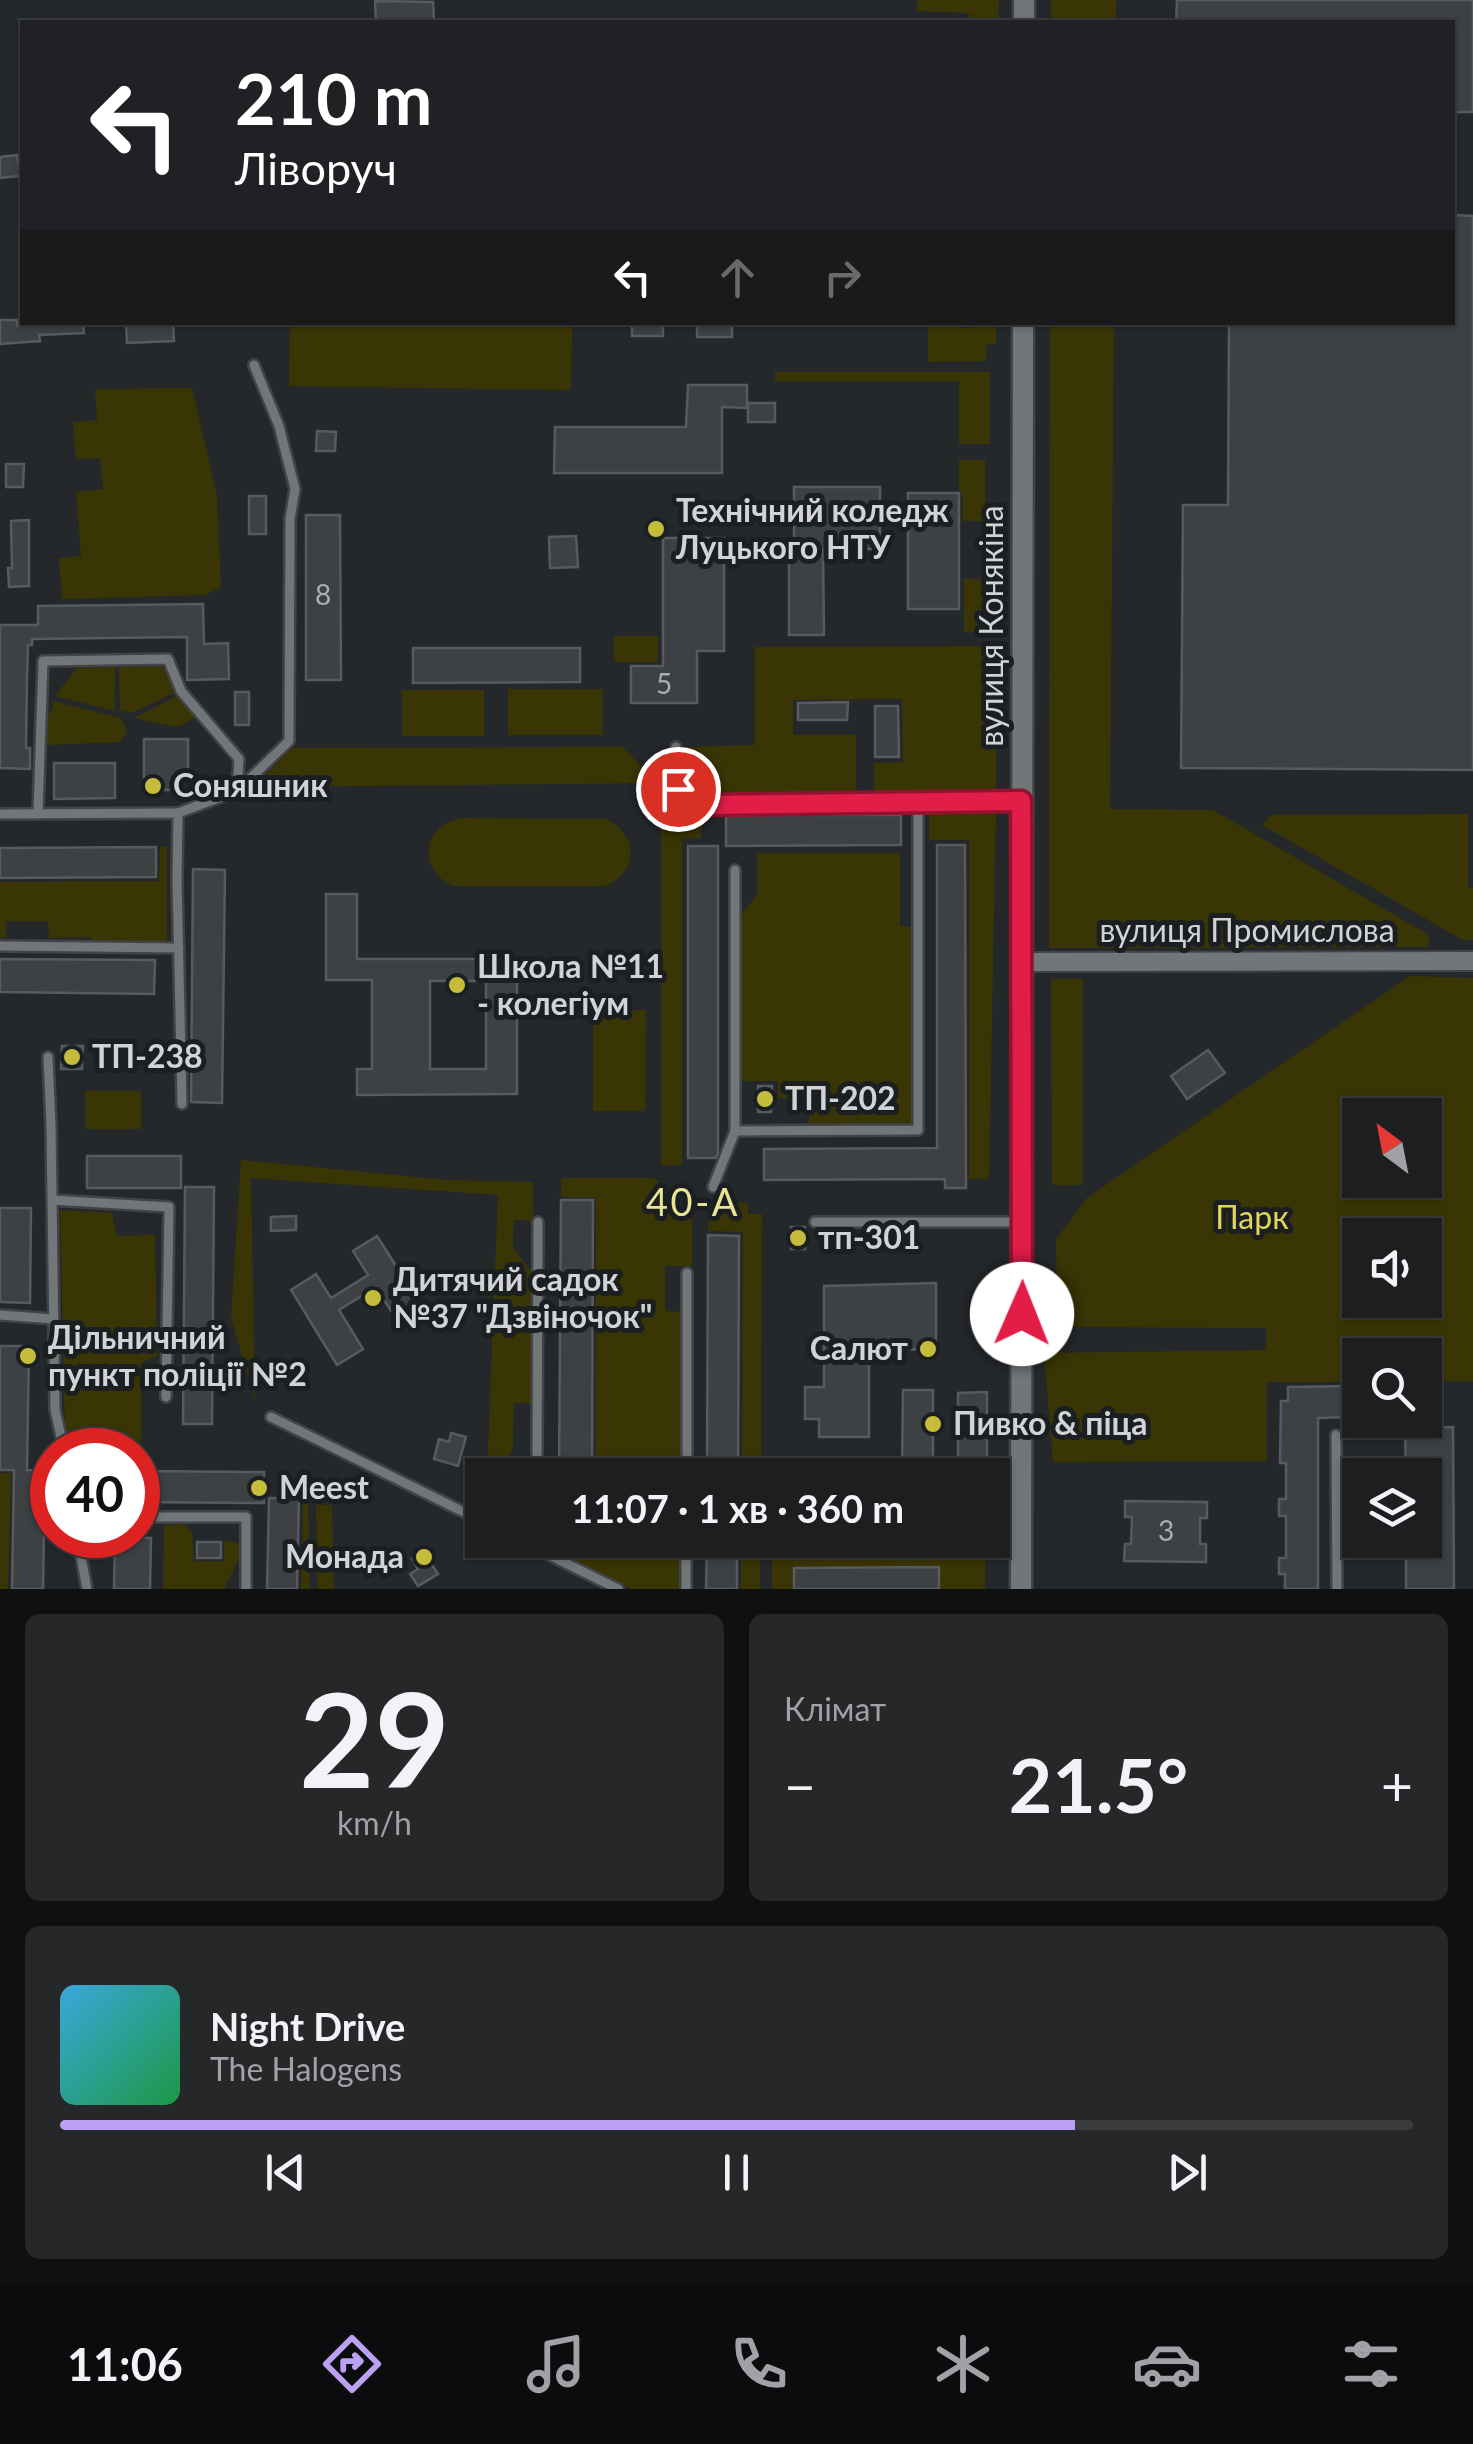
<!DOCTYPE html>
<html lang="uk">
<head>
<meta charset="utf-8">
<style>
  :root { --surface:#1c1e20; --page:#252729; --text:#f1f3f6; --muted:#a0a2a5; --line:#3a3c3e; --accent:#bca0f2 }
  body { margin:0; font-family:Lato,sans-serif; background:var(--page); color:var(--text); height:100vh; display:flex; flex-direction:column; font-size:38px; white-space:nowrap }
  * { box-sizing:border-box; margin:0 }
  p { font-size:32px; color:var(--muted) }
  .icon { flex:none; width:55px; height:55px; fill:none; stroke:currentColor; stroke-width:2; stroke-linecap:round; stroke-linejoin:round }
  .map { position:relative; height:1589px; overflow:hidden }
  .details { display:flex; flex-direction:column; gap:25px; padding:25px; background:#0f1012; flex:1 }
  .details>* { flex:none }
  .banner { position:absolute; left:20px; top:20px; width:1435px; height:305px; border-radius:0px; box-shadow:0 2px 8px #0004,0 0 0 2px var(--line); background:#202124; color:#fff; overflow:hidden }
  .needle { width:65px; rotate:328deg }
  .buttons { position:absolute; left:1342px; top:1098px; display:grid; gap:20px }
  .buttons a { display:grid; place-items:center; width:100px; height:100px; border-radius:0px; background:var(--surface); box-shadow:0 2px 8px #0004,0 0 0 2px var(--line); font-size:50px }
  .speed { position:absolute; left:30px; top:1428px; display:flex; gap:20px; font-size:50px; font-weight:700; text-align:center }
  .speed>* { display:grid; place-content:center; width:130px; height:130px; border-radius:50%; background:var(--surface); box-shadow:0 2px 8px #0004,0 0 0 2px var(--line); line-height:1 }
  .speed .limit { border:15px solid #d22; background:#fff; color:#111 }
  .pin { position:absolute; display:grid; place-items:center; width:85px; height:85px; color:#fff; margin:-42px; border:5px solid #fff; border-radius:50%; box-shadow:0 2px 10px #0007 }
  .me { position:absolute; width:110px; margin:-55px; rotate:1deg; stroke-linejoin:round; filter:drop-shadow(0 0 8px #0008) }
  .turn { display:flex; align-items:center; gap:35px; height:210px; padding:0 50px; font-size:45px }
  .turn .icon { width:130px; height:130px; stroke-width:2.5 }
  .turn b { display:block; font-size:70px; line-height:85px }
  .lanes { display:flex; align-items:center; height:95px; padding:0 50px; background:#0003; justify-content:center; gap:50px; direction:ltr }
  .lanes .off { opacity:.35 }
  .big { font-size:75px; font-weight:700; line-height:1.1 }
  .details .tile { flex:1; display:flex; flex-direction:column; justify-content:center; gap:15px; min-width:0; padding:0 35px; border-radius:15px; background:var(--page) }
  .details .dial { align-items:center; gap:0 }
  .dial b { font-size:130px; line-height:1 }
  .song { display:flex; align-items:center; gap:30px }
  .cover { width:120px; height:120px; border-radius:15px; background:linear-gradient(135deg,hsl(200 70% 55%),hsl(140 70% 35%)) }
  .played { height:10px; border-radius:5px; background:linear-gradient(90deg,var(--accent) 75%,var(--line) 75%) }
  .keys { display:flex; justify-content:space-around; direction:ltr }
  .heat { display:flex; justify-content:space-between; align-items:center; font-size:55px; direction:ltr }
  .details .tiles { flex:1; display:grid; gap:25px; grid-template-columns:1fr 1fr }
  .tile:last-child { grid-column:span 2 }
  .trip { position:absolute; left:465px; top:1458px; width:545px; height:100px; border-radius:0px; background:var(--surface); box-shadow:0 2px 8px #0004,0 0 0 2px var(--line); font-weight:700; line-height:100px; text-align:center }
  .menu { display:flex; height:160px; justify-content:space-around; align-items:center; background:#0b0c0d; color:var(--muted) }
  .menu .icon { width:70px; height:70px }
  .menu .on { color:var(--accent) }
  .menu b { font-size:45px; color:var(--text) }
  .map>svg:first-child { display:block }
  .green { fill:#3a3505; fill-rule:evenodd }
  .building { fill:#3d4144; stroke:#575b5f; stroke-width:2.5; fill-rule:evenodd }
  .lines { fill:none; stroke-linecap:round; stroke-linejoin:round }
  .service-casing { stroke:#414346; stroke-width:14 }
  .minor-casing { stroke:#414346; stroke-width:22 }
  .tertiary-casing { stroke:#414346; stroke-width:25 }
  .service { stroke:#717679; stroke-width:9 }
  .minor { stroke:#717679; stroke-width:18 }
  .tertiary { stroke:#717679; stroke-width:20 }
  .route-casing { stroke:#92132f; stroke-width:25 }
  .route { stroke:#e11d48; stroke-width:18 }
  .poi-dot { fill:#c6bc3c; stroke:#1b1f22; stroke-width:4 }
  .labels { text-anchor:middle; stroke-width:10; stroke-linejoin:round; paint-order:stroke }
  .number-label { font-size:28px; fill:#acaeb1 }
  .poi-label { font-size:32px; font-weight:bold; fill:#d1d3d5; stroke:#1b1f22; text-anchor:start }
  .street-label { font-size:32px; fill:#d1d3d5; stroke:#1b1f22 }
  .park-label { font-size:32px; fill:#e1d657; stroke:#1b1f22 }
  .quarter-label { font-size:38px; letter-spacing:2.5px; fill:#eae495; stroke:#1b1f22 }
</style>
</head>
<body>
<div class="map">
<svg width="1473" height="1589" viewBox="0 0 1473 1589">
  <rect width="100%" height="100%" fill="#25282b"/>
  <g class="green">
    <path d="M917,0h82l-1,22h-28l-1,-9 -52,-2z"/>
    <rect x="1051" y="0" width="65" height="22"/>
    <path d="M290,323h282l-1,67 -282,-4z"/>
    <path d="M1050,323h64l-4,486 103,1 216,125v12l-380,1z"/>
    <path d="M928,324h32v4h10l1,-4h25v20l-10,1v16l-58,1z"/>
    <path d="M775,372h215v72h-31v-63h-184z"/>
    <path d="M192,388l25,108 4,91 -16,8 -143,4 -3,-41 22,-2 -5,-64 27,-3 -3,-31 -24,1 -3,-37 24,-2 -2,-31z"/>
    <path d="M959,460h26v61h-22v-27l-4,-1z"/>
    <path d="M964,578l22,2 1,52h-23z"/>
    <rect x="614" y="636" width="44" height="26"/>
    <path d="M996,646v147l-122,1v-31l29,-1 -1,-63 -109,1v35h63v59l-161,1 -11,-11v-37l71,-2v-98z"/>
    <path d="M161,666l6,8 7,19 -42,20 -12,-3 -1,-43z"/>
    <path d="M115,667v44l-60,-15 22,-28z"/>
    <rect x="508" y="689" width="95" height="46"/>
    <rect x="402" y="690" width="82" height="46"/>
    <path d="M177,696l20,21 -20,10 -43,-9z"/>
    <path d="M53,701l68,17 6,14 -7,10 -75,3v-26l8,-10z"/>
    <path d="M622,747l38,36 -407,4 39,-39z"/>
    <path d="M929,810h67l-7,369h-20v-339h-40z"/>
    <path d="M1468,814v73l5,1v52h-10l-201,-115 6,-7 6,-3z"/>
    <path d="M463,818l142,1c34,14 34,53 0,67h-151c-38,-15 -32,-62 9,-68z"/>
    <path d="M661,822h40v16l-19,1v326h-21z"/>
    <path d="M160,847h7v95h-75l-1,-5 -42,1 -1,-17h-42v17h-6v-56l159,-1z"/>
    <path d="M757,853h143v73l13,1v199l-104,1v-29h-31v-17h-38v-165l17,-21z"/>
    <path d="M1410,976l63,2v403h-48v-26h-65v27h-93v79l-214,1 -9,-109 222,-3v-22l-209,-1 -1,-88 31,-41zM1360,1115h65v65h-65zM1425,1235v65h-65v-65z"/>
    <path d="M1051,979h32v206h-31z"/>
    <path d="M593,1010h53l-1,101h-52z"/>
    <rect x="85" y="1091" width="56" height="38"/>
    <path d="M241,1160l205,20 87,2v39l-19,-1 -1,28 19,24 1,131h-19l-1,45 -12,27h-14l11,-280 -247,-17 4,222 -24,-82z"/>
    <path d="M561,1178h93l38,43v45h-27v45l19,1 -1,163h-88l1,-277 -35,-1z"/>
    <path d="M708,1203h40v11h14l-1,261h-19l1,-243 -35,-1z"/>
    <path d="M60,1210l52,3 5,23 38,-1 2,121 -16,7v79l-76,-4z"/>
    <path d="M0,1473h11l-3,116h-8z"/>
    <path d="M303,1498h5l2,91h-9z"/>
    <path d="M316,1505h16l2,84h-16z"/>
    <path d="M183,1524l9,8 2,30 30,-1v-21l16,4 2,8 -18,37h-61l1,-64z"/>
    <path d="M559,1540h123v49h-50l-65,-32z"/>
    <rect x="741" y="1540" width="19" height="49"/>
    <path d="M772,1540h213v49h-46l-1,-22 -144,1v21h-22z"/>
  </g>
  <g class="building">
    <path d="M1177,0h296v112h-21v-90h-276z"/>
    <path d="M375,1l58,1 1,20h-58z"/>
    <path d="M17,155l3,21 -20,2v-21z"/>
    <path d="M1452,215l21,1v554l-292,-2 2,-263h45l1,-183h223z"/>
    <path d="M0,320h17v6l26,-4h40l1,11 -45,2 1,6 -40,3z"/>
    <path d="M126,322h47l1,19 -47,2z"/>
    <rect x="632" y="322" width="31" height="14"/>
    <rect x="697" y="322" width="35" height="15"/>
    <path d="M688,385h59v23l-25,-1v66h-168l1,-46h131z"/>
    <rect x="748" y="403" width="27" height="19"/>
    <path d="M317,431l19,1 -1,19h-19z"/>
    <path d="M6,464h18l-1,23h-17z"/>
    <path d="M794,487h86v62h-57l1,86h-35v-73h5z"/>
    <rect x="908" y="493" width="51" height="116"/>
    <rect x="249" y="496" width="17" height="38"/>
    <path d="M306,515h34l1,165h-35z"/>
    <path d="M29,520v66l-20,1 -1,-19h4l-1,-47z"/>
    <path d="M576,536l2,31 -28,1 -1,-31z"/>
    <path d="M663,538h61v113h-27v52h-66v-37h32z"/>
    <path d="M203,604l1,40 24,-1 1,36 -42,1v-43l-155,2v6h-4l-1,33 -1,70h4v21l-30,-1v-143h38v-19z"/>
    <path d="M413,648h167v34l-167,1z"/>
    <rect x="235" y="692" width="14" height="33"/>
    <path d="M848,702l-1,18h-49v-17z"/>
    <path d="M875,706h23l1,51h-24z"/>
    <path d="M144,739h44v38h-12v13h-32z"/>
    <path d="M54,763h61v35l-61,1z"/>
    <path d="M726,815h175v30l-175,1z"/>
    <path d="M937,845h28l1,343h-21v-9l-181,1v-31l173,-1z"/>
    <path d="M688,846h30v307l-2,5h-28z"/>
    <path d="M156,847v30l-156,1v-30z"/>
    <path d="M193,869l32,1 -3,233 -31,-1z"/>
    <path d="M326,894h31v65h160v135l-160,1v-26h15v-89h-46zM430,981h56v88h-56z"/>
    <path d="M0,959l155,1 -1,34 -154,-2z"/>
    <path d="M62,1046h21l-1,23h-21z"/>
    <path d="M1208,1050l17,23 -38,26 -16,-23z"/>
    <path d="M758,1086h14l-1,26h-13z"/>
    <rect x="87" y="1156" width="94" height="32"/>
    <path d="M185,1187h29l-2,237h-29z"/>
    <path d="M561,1200h32l-1,275h-33z"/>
    <path d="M0,1208h31l-1,95 -30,-1z"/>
    <path d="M296,1216v14l-25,1v-14z"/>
    <rect x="791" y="1227" width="14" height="22"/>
    <path d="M708,1235l31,1 -1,239h-31z"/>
    <path d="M377,1236l47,74 -24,15 -24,-38 -37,23 24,39 -26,16 -46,-75 25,-16 15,24 37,-23 -15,-24z"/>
    <path d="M936,1283v66l-67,1v87h-50v-18h-14v-32h19v-101z"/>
    <path d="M0,1346h29l-2,124 18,1 -2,118h-31l2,-119h-14z"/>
    <path d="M1352,1386v31l-34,1v171h-33v-15h-6v-16h7v-42h-7v-17h7v-36h-6l1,-62h7v-14z"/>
    <path d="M903,1390h30v83l-31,2z"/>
    <path d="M987,1392v83h-29v-82z"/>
    <path d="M1453,1427l1,162h-48v-49h19v-65h-19l-1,-47z"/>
    <path d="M451,1433l15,4 -8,29 -24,-7 5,-20 10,3z"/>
    <path d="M138,1471l126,1v31l-126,-1z"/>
    <path d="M269,1498h30l-2,91h-30z"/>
    <path d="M1125,1501l82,1v16h-7v26h6v18l-82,-1 1,-17h6l1,-27h-7z"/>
    <path d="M115,1537l36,1 -1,51h-36z"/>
    <path d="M707,1540h30v49h-31z"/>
    <rect x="197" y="1542" width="24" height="16"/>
    <path d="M424,1552l14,22 -20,12 -8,-12 8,-5 -6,-10z"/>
    <path d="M939,1567v22h-145v-21z"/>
  </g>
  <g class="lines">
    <g class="service-casing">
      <g id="service">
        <path d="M676,747c1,26 -5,46 22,58l323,-4"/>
        <path d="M38,812l5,-151 125,-2 13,32 58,68 -2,32"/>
        <path d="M178,813l59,-22 52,-50 1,-222 5,-30 -16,-63 -25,-61"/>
        <path d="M0,814l178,-1 -1,67 5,224"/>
        <path d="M735,870v261l183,-1v-329"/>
        <path d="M0,946l179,2"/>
        <path d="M48,1057l3,69 4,284 9,40"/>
        <path d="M713,1187l22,-56"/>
        <path d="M52,1200l117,7 -3,190"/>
        <path d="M815,1222h205"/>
        <path d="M0,1315l53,4"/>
        <path d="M271,1417l211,104"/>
        <path d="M1336,1435l1,154"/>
        <path d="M537,1475l1,-253"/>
        <path d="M687,1475v-202"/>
        <path d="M138,1517h108v72"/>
        <path d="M77,1535l10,54"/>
        <path d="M519,1540l99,49"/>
        <path d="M686,1589v-49"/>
      </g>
    </g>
    <g class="minor-casing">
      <path id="minor" d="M1021,962l452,-1"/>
    </g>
    <g class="tertiary-casing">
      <g id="tertiary">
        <path d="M1024,22v-22"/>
        <path d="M1021,1589l2,-1267"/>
      </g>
    </g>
    <use href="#service" class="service"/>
    <use href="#minor" class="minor"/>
    <use href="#tertiary" class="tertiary"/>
  </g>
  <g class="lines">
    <g class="route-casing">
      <path id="route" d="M678,789l8,11 12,5 323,-4 1,513"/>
    </g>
    <use href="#route" class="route"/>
  </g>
  <g class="poi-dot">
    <circle cx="656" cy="529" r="10"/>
    <circle cx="153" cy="786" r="10"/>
    <circle cx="457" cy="985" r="10"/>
    <circle cx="72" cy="1057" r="10"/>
    <circle cx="765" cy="1099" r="10"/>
    <circle cx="798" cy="1238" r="10"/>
    <circle cx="373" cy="1298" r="10"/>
    <circle cx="928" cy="1349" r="10"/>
    <circle cx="28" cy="1356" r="10"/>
    <circle cx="933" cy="1424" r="10"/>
    <circle cx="259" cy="1488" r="10"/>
    <circle cx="424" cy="1557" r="10"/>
  </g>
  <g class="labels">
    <g class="number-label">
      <text x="323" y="605">8</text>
      <text x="664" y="694">5</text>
      <text x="1166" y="1541">3</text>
    </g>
    <g class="poi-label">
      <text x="676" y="522">Технічний коледж<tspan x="676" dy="37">Луцького НТУ</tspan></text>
      <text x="173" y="797">Соняшник</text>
      <text x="477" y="978">Школа №11<tspan x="477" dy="37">- колегіум</tspan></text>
      <text x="92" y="1068">ТП-238</text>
      <text x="785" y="1110">ТП-202</text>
      <text x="818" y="1249">тп-301</text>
      <text x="393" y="1291">Дитячий садок<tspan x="393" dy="37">№37 "Дзвіночок"</tspan></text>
      <text x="48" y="1349">Дільничний<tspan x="48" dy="37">пункт поліції №2</tspan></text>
      <text x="908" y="1360" text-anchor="end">Салют</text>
      <text x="953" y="1435">Пивко &amp; піца</text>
      <text x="279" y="1499">Meest</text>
      <text x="404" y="1568" text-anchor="end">Монада</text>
    </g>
    <g class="street-label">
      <text transform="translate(992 626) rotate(-90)" y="11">вулиця Конякіна</text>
      <text x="1247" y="942">вулиця Промислова</text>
    </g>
    <g class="park-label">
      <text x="1252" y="1229">Парк</text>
    </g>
    <g class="quarter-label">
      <text x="693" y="1216">40-А</text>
    </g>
  </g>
</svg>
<div class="buttons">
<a><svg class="needle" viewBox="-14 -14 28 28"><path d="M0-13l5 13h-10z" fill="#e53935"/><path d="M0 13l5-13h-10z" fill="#a0a2a5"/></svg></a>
<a><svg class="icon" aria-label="sound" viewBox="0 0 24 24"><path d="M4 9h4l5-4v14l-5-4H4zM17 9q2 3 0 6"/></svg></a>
<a><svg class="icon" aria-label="search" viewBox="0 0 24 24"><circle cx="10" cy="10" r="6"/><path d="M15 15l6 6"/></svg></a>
<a><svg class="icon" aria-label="layers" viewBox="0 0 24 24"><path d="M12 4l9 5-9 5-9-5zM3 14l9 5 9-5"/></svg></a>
</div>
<div class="speed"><div class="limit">40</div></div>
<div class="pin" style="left:678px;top:789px;background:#d93025"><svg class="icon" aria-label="arrive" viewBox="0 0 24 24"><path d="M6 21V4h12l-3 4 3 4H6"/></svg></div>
<svg class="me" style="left:1022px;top:1314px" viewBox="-20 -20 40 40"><circle r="19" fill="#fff"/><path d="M0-13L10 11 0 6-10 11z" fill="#e11d48"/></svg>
<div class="trip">11:07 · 1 хв · 360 m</div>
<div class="banner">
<div class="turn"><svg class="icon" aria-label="left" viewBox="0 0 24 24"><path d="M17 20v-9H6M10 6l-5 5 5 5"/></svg><div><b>210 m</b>Ліворуч</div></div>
<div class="lanes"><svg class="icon" aria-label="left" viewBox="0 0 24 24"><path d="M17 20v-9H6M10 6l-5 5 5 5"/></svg><svg class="icon off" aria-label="ahead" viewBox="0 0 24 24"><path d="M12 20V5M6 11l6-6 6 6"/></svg><svg class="icon off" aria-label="right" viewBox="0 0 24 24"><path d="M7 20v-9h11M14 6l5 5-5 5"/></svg></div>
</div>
</div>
<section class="details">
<div class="tiles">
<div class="tile dial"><b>29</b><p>km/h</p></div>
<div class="tile"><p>Клімат</p>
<div class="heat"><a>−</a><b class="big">21.5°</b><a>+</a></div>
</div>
<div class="tile">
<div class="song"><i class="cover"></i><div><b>Night Drive</b><p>The Halogens</p></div></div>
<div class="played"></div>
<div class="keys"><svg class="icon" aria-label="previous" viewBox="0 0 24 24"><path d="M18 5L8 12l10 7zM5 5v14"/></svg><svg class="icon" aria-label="pause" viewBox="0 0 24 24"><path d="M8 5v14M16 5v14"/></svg><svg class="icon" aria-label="next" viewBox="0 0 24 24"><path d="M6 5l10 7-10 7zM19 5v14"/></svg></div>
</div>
</div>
</section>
<nav class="menu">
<b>11:06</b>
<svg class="icon on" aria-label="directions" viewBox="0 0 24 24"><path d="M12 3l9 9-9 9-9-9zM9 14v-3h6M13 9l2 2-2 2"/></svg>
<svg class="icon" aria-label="music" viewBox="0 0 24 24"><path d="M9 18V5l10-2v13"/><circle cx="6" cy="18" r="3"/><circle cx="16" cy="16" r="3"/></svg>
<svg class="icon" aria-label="phone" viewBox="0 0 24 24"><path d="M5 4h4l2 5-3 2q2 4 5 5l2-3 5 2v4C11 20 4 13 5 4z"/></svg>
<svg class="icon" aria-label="climate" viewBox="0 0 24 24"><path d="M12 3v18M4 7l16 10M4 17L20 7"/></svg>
<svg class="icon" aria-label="car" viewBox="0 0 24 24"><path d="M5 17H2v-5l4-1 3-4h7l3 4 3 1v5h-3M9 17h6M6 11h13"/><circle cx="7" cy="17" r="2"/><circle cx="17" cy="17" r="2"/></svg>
<svg class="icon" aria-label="filters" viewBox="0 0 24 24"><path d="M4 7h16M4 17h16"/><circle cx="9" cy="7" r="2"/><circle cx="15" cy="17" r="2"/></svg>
</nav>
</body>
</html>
